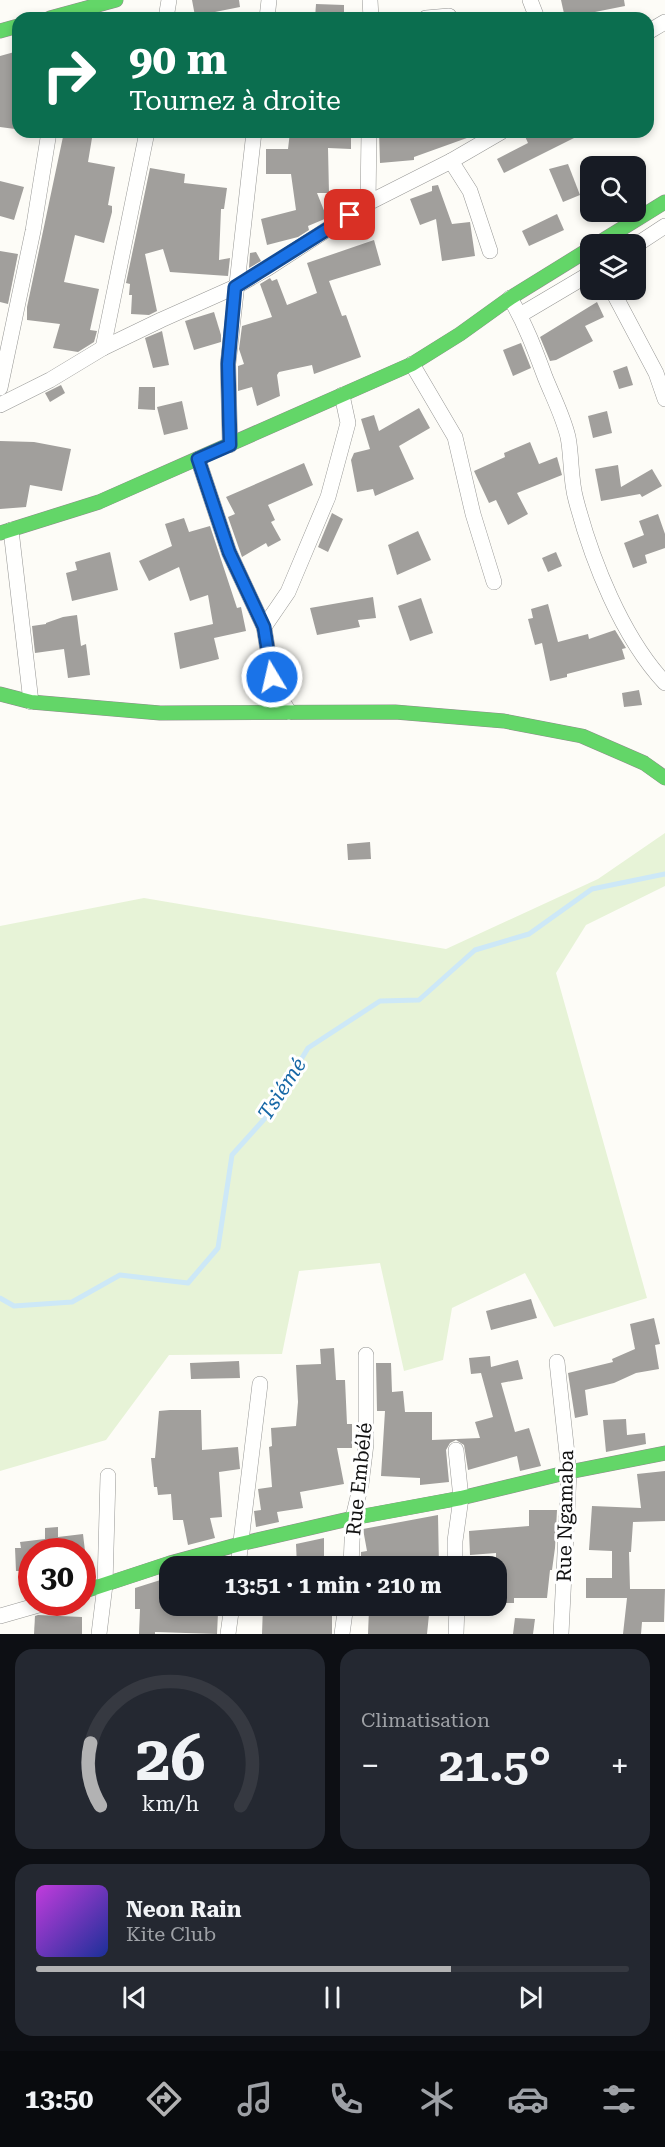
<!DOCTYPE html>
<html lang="fr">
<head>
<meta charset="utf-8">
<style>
  :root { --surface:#171b24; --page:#242831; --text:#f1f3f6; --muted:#9ea1a6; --line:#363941; --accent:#b2b2b3 }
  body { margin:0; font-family:"Roboto Serif",serif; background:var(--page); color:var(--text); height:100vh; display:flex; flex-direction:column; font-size:22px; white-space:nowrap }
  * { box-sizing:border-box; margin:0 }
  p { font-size:20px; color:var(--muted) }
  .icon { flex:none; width:33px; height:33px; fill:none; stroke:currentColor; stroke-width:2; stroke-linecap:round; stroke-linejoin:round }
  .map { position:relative; height:1634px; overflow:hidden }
  .drawer { display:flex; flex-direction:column; gap:15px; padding:15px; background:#0d0f14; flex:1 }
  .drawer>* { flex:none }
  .hud { position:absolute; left:12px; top:12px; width:642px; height:126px; border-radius:18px; box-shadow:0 3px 9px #0003; background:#0b6e4f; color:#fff; overflow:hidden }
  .buttons { position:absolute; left:580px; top:156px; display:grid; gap:12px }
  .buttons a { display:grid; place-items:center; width:66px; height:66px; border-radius:12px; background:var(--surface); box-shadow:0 3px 9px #0003; font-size:30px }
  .speed { position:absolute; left:18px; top:1538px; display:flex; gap:12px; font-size:30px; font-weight:700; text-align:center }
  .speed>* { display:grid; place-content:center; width:78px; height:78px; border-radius:50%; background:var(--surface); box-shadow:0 3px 9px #0003; line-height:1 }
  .speed .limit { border:9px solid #d22; background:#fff; color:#111 }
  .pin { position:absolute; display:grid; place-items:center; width:51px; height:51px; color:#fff; margin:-26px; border-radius:12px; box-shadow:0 3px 9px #0006 }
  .me { position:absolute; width:66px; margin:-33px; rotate:351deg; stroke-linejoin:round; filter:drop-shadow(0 0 4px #0008) }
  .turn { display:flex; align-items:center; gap:21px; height:126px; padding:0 18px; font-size:27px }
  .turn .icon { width:78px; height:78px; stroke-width:2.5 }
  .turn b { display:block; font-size:42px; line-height:51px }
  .big { font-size:45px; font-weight:700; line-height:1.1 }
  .drawer .widget { flex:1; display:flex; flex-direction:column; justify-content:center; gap:9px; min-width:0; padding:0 21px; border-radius:18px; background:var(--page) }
  .drawer .dial { align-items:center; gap:0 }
  .dial svg { height:156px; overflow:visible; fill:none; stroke:var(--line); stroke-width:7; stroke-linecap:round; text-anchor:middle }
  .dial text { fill:var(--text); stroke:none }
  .song { display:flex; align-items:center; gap:18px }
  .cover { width:72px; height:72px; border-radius:9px; background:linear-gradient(135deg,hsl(290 70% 55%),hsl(230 70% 35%)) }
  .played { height:6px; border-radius:3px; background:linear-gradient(90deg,var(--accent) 70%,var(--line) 70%) }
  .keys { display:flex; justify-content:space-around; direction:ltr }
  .heat { display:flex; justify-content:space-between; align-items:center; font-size:33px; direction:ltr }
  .drawer .tiles { flex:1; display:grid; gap:15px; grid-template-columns:1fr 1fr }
  .widget:last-child { grid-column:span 2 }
  .trip { position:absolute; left:159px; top:1556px; width:348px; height:60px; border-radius:18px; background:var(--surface); box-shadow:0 3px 9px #0003; font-weight:700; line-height:60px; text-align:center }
  .tabs { display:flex; height:96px; justify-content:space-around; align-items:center; background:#090b0e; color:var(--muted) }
  .tabs .icon { width:42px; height:42px }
  .tabs .current { color:var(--accent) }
  .tabs b { font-size:27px; color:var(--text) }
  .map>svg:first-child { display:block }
  .green { fill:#e7f3d7 }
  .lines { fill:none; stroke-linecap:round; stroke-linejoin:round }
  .stream { stroke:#cde8f7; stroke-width:5 }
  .building { fill:#a19f9c }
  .street-casing { stroke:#979795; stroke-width:16 }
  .fast-casing { stroke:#8e8d8b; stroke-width:15 }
  .street { stroke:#fffffe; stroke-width:15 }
  .fast { stroke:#63d668; stroke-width:14 }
  .route-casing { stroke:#114b97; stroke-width:15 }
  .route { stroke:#1a73e8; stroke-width:10 }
  .labels { text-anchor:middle; stroke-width:6; stroke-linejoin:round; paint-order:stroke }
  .street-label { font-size:20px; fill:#111; stroke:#fff }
  .water-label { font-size:21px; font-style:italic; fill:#1768a6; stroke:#fff }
</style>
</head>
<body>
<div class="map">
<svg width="665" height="1634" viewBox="0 0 665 1634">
  <rect width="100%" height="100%" fill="#fdfcf7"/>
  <path class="green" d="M665,833v53l-79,39 -30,48 91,325 -93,29 -29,-54 -73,35 -9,52 -39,11 -24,-108 -81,8 -17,83 -113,1 -63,85 -106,31v-545l144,-28 302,51 152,-70z"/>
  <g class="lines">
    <path class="stream" d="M0,1298l14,8 58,-4 48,-27 68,8 30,-35 14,-93 35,-39 41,-68 72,-47 39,-1 56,-50 54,-16 63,-45 73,-15"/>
  </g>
  <g class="building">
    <path d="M192,0h47l1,7 -45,9z"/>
    <path d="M561,0h63l1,6 -60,12z"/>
    <path d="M316,4l28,1v13h-29z"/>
    <path d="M18,51v76l-3,2 -15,-2v-71z"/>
    <path d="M64,132h29l-5,30 27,5 -7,38 4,1v6l-8,31 -29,-8 -11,47 35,7 -9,41 7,1 -3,11 -16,10 -25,-4 7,-24 -33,-4v-13z"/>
    <path d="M290,132h61v17l-23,-1 1,45h-12l10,25 -19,8 1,4 -11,7 -31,8 -6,-26 35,-9 -5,-36h-25v-25h22z"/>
    <path d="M379,132h99v2l-64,23v3l-34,3z"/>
    <path d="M523,132h63l-82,41 -7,-14 31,-16z"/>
    <path d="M568,164l12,31 -17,7 -14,-33z"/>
    <path d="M150,168l35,6 -1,9 43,5 -3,21h-3l-2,51 11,-2 -2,18 -58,-4 -7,-23 -18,5 12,57 -8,4 -18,-1 1,-19h-3l1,-11 -4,-1z"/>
    <path d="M0,181l24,6 -10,33 -14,-4z"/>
    <path d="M438,185l14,39 18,-2 5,34 -33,5 -6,-42 -16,6 -10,-26 22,-8v-5z"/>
    <path d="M557,214l7,16 -35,16 -7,-15z"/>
    <path d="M374,240l7,25 -52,16 13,35 4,-1 15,42 -47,17 -2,-9 -33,7 -2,3 3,21 -23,10 -5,-19 -14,4v-25l6,-2 -5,-15 3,-23 30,-9 -12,-33 10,-6 2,3 5,-2 10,26 30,-12 -10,-30z"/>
    <path d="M0,251l18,3 -10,50 -8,-2z"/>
    <path d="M256,252l5,9 -12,7 1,-15z"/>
    <path d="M597,302l7,15 -19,9 8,15 -37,19 -6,1 -10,-24z"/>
    <path d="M214,312l7,23v7l-27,8 -9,-29z"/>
    <path d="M162,331l7,34 -16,3 -8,-30z"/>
    <path d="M521,343l10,25 -18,8 -10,-26z"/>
    <path d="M627,366l6,19 -14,4 -6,-18z"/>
    <path d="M61,385l4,8 -15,9 -5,-9z"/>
    <path d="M139,387h16v23l-17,-1z"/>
    <path d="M182,401l6,28 -24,6 -7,-28z"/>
    <path d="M419,408l11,20 -31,18 15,33 -39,17 -2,-7 -16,3 -6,-32 3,-7 16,-4 -9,-30 13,-4 5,16z"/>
    <path d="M607,411l5,22 -19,5 -5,-22z"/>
    <path d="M0,441l34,1 37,7 -9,42 -32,-6 -4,22 -26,2z"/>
    <path d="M530,442l9,22 18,-7 5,18 -45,18 11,21 -20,11 -12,-25 -7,3 -15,-32 31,-14 -1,-4z"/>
    <path d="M304,463l9,22 -45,20 7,15 -4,2 10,18 -13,7 -2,-4 -24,14 -14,-40 7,-3 -9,-17z"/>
    <path d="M618,465l3,22 31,-18 10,17 -20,11 -2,-3 -39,7 -6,-32z"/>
    <path d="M332,513l11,6 -15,33 -10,-5z"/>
    <path d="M658,514l7,20v14l-20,7 2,8 -14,5 -9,-25 20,-8 -5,-14z"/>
    <path d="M184,518l5,14 21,-6 27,82 4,-1 5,24 -32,7 5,21 -39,10 -6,-36 39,-9 -5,-29 -18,6 -11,-34 -30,14 -10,-20 33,-15 -7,-22z"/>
    <path d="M418,531l13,29 -34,15 -9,-30z"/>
    <path d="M110,552l8,38 -46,11 -6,-28 11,-3 -2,-8z"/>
    <path d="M556,552l6,14 -14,6 -6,-14z"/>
    <path d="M373,597l3,21 -18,2 2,7 -43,8 -7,-27z"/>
    <path d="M421,598l12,35 -23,8 -12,-35z"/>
    <path d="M548,604l10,38 30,-8 1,5 26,-9 11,18 -4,1 3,10 -58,15v3l-17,4 -8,-38 -7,2 -7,-26 5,-1 -2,-9z"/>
    <path d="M77,615l4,31 5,-2 4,31 -22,3 -4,-29 -29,4 -3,-27 14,-2v-1l17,-6z"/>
    <path d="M639,690l3,15 -18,2 -2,-14z"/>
    <path d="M370,842l1,17 -23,1 -1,-16z"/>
    <path d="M531,1299l6,19 -46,12 -5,-19z"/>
    <path d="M654,1318l6,26 -5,1 4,24 -23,4 -22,10 -29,7 3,25 -13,3 -7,-45 45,-11 -1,-3 23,-10 -5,-25z"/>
    <path d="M334,1348l2,32h9l2,44h5v24h-15l7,36 -44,8 3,16 -26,4 2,10 -23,5 -2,-16 7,-1 -3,-21 14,-2 -3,-40 3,-1 -1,-18 25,-2 2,-24 -2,-37 25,-1 -1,-15z"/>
    <path d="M490,1356l1,11 27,-7 5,19 -22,4 14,49 14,-4 12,38 -21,5 -3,-15 -49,14 -4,-25 -8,-5 -6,3 -4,7 3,32 -29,3v-7l-39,-2 4,-65h-8l-1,-48h15l1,29 11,-1 2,21h27v28l48,-2 -5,-16 18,-5 -12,-44 -10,1 -2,-16z"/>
    <path d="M239,1361l1,17 -49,1 -1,-16z"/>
    <path d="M170,1410h31l1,40 36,-3 2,22 -21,3 3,45 -12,1 5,20 -27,7 -5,-25h-10l-2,-26 -13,1 -1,-8h-3l-3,-29h4l4,-47z"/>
    <path d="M626,1419l1,16 18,-2 1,11 -40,8 -3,-32z"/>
    <path d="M665,1471v50l-32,1 -2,30h-2l1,37h35l-1,33h-22l-1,12h-18l4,-36h-41v-20h26v-27l-23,-1 3,-44 49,2 -4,-34z"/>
    <path d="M529,1510h28l-2,38 -3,22h-2l-3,28h-33v5h-18v-50l-26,2 -1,-24 60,-5z"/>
    <path d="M438,1515l1,51h-78v-14l6,-1 -4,-22z"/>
    <path d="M58,1527v10l25,-3 2,17h-53v20h-16l-1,-23h6l-1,-6 25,-3v-11z"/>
    <path d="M324,1538v28h-27l-1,-22z"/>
    <path d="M170,1577v28h12v7l36,1 -1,21 -62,-2v2h-16l1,-25h-5v-21z"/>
    <path d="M263,1605h54v3l15,1v25h-70z"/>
    <path d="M372,1605h58l-3,29h-59l1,-25 3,1z"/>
    <path d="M38,1615l44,2v17h-48l1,-18z"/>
    <path d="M515,1618l20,1 -2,15h-20z"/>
  </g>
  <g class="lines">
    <g class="street-casing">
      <g id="street">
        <path d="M370,0l1,18"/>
        <path d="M530,0l7,18"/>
        <path d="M166,18l3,-18"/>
        <path d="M267,18l2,-18"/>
        <path d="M426,18l23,-2"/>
        <path d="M648,32l17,-10"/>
        <path d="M451,161l19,30 20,60"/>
        <path d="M368,203l1,-71"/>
        <path d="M636,245l29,-19"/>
        <path d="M612,290l44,83 9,26"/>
        <path d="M510,298c15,25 25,52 35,79 8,20 18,39 23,60 4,20 2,42 8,63 16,61 46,137 89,183"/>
        <path d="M520,315l71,-42"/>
        <path d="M103,348l44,-216"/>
        <path d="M412,364l43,73 18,77 21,68"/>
        <path d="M0,388l33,-157 16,-99"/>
        <path d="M0,405l50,-25 53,-32 58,-28 74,-33 33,-19 100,-65 83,-42 50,-29"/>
        <path d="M230,445l-2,-81 26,-232"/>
        <path d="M198,459l31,93 35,75 8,50 7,19 10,16"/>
        <path d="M11,530l20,172"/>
        <path d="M264,627l24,-35 40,-95 20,-74 -6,-28"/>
        <path d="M557,1362l12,110 -8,162"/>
        <path d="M238,1566l22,-182"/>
        <path d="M351,1566l2,-48 8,-34 5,-40v-89"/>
        <path d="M455,1566v-25l6,-43 -5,-48"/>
        <path d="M0,1616l49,-14"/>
        <path d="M99,1634l6,-49 3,-109"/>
        <path d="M228,1634l4,-29"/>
        <path d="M342,1634l4,-29"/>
        <path d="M456,1634l1,-29"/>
      </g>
    </g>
    <g class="fast-casing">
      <g id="fast">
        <path d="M50,18l66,-18"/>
        <path d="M0,31l18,-5"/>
        <path d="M597,244l68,-42"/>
        <path d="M0,533l99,-31 313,-138 48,-30 50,-36 81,-50"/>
        <path d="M0,694l31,8 129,11 235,-1 109,9 78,15 62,27 21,15"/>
        <path d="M82,1592l88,-29 70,-19 113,-26 108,-20 108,-26 96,-19"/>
      </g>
    </g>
    <use href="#street" class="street"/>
    <use href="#fast" class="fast"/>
  </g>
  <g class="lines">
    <g class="route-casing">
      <path id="route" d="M272,677l-8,-50 -35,-75 -31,-93 32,-14 -2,-81 7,-77 115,-72"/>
    </g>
    <use href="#route" class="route"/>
  </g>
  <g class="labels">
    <g class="street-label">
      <text transform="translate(359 1479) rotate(-84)" y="7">Rue Embélé</text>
      <text transform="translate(565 1516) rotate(-89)" y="7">Rue Ngamaba</text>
    </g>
    <g class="water-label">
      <text transform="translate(282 1089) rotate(-57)" y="7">Tsiémé</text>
    </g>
  </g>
</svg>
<div class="buttons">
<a><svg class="icon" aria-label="search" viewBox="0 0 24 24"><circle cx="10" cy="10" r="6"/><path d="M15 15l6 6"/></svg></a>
<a><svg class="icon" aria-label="layers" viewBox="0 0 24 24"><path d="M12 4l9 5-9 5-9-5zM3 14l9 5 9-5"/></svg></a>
</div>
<div class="speed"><div class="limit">30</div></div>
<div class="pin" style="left:350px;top:215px;background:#d93025"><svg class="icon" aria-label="arrive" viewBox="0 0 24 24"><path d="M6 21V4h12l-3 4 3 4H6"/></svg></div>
<svg class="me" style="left:272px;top:677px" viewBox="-20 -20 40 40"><circle r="17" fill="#1a73e8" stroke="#fff" stroke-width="3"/><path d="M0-11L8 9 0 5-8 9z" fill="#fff"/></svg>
<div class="trip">13:51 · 1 min · 210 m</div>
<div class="hud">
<div class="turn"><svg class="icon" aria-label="right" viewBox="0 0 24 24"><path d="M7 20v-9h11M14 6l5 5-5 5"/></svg><div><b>90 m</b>Tournez à droite</div></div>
</div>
</div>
<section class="drawer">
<div class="tiles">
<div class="widget dial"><svg viewBox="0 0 100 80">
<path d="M14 69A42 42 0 1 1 86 69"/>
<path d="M14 69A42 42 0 0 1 9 37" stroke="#b2b2b3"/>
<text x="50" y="56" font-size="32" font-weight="700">26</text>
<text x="50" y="72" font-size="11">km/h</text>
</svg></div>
<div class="widget"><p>Climatisation</p>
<div class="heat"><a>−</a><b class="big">21.5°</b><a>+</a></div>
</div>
<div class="widget">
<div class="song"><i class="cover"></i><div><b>Neon Rain</b><p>Kite Club</p></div></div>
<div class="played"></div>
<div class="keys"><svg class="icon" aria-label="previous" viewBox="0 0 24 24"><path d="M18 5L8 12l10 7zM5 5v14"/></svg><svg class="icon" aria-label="pause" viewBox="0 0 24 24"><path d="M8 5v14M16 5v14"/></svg><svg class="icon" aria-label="next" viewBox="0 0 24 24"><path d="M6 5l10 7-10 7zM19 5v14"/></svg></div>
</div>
</div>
</section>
<nav class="tabs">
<b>13:50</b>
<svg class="icon current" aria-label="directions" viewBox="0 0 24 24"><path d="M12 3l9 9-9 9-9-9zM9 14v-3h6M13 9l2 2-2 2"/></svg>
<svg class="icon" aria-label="music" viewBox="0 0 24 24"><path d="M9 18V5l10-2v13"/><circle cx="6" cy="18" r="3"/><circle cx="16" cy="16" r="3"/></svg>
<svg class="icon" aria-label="phone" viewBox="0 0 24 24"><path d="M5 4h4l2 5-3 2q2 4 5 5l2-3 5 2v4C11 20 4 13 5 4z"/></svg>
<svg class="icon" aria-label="climate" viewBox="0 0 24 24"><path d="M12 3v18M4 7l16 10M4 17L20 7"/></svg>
<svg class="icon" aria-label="car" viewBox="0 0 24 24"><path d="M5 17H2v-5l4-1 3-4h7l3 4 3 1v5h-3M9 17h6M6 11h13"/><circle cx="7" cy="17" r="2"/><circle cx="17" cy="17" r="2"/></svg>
<svg class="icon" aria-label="filters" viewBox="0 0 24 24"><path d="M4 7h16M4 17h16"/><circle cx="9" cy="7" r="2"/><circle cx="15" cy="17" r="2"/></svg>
</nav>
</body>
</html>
